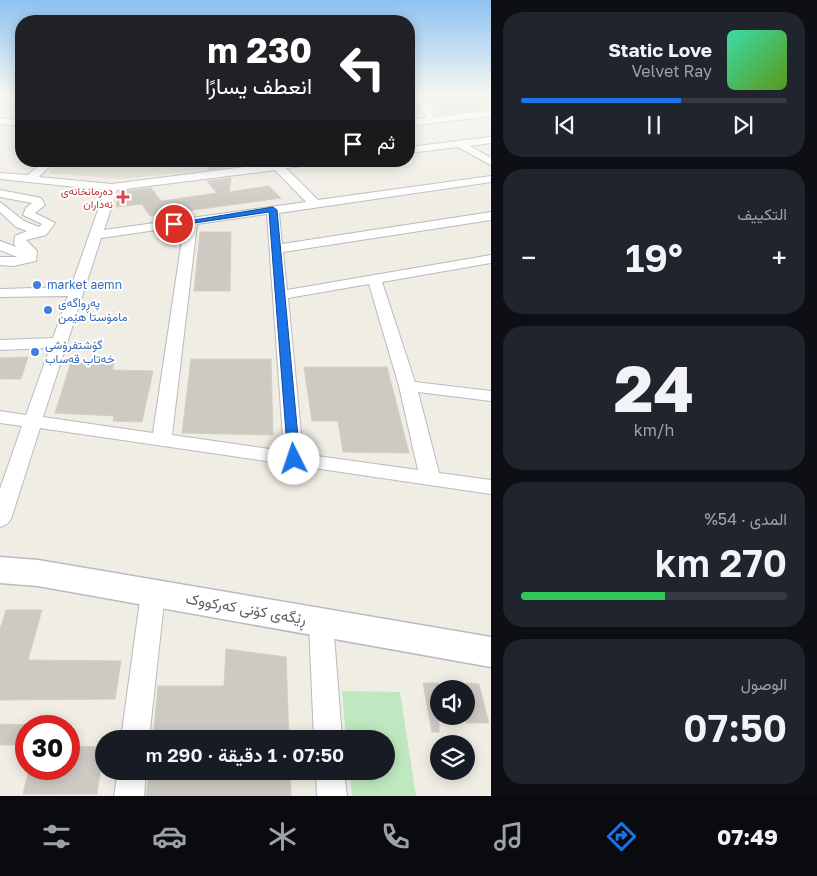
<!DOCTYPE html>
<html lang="ar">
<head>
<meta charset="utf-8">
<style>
  :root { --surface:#171b24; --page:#20242c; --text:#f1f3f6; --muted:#9ea1a6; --line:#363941; --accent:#1a73e8 }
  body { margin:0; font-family:"Golos Text",Vazirmatn,sans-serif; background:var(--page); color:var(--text); direction:rtl; height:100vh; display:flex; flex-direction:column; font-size:19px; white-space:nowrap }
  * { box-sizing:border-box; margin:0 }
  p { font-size:16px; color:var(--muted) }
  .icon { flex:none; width:28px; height:28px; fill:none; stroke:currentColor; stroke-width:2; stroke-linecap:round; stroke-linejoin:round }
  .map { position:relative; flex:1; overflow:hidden; direction:ltr }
  .details { display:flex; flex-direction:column; gap:12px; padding:12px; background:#0d0f14; width:326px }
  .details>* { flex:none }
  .hud { position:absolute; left:15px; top:15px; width:400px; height:152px; border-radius:20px; box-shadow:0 2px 12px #0003; direction:rtl; background:#202124; color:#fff; overflow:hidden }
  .buttons { position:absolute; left:430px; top:680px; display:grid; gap:10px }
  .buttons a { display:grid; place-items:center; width:45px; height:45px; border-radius:50%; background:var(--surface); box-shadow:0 2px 12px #0003; font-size:25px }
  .speed { position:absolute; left:15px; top:715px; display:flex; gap:10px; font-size:25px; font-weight:700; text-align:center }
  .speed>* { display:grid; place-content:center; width:65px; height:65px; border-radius:50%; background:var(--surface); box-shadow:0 2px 12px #0003; line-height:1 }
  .speed .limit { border:8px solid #d22; background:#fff; color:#111 }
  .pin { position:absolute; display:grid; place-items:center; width:42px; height:42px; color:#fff; margin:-21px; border:2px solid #fff; border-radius:50%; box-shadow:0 1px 5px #0007 }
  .me { position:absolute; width:55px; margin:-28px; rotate:356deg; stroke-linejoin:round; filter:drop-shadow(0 0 4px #0008) }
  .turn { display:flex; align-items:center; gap:18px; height:105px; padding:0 20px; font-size:22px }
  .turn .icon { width:65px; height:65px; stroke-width:2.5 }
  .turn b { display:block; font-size:35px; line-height:42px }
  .then { display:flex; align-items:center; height:48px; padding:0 20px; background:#0003; gap:10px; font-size:19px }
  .big { font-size:38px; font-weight:600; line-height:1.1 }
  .details .card { flex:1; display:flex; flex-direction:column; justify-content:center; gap:8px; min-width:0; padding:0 18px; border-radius:20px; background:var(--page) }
  .details .dial { align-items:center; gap:0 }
  .dial b { font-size:65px; line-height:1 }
  .song { display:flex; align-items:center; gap:15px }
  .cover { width:60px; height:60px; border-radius:8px; background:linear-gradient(135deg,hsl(160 70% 55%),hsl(90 70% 35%)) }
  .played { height:5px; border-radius:2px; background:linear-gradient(90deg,var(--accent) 60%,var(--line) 60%) }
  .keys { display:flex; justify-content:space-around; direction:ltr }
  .heat { display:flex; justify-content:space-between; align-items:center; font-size:28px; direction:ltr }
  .charge { height:8px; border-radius:4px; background:linear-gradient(90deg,#34c759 54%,var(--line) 0) }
  .trip { position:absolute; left:95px; top:730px; width:300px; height:50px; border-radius:25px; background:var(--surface); box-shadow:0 2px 12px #0003; font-weight:600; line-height:50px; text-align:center; direction:rtl }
  .tabs { display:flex; height:80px; justify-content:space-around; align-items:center; background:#090b0e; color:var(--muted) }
  .tabs .icon { width:35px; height:35px }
  .tabs .on { color:var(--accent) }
  .tabs b { font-size:22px; color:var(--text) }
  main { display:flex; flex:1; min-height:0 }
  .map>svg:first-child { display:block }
  .education { fill:#e2dfd5 }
  .green { fill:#c0e8c0 }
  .building { fill:#cdcac4; stroke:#d5cfc2 }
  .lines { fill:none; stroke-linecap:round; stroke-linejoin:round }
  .street-casing { stroke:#b7babf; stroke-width:2 }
  .secondary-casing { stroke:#b8bbc1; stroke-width:3 }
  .street { fill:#fff; fill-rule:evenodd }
  .secondary { fill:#fff; fill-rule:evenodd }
  .route { fill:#1a73e8; stroke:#114b97 }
  .health-dot { fill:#e0444e; stroke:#fff; stroke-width:2 }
  .shop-dot { fill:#3f7fe0; stroke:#fff; stroke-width:2 }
  .labels { text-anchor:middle; stroke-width:4; stroke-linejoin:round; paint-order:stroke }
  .far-health-label { font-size:11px; fill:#be3a42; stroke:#fff; text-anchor:end }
  .shop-label { font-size:12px; fill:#366cbe; stroke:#fff; text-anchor:start }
  .near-street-label { font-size:15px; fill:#5c6066; stroke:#fff }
</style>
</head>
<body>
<main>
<section class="details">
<div class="card">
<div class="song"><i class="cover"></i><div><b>Static Love</b><p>Velvet Ray</p></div></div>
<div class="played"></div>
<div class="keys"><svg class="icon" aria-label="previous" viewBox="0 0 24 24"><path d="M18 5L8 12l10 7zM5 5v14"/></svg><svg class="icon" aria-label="pause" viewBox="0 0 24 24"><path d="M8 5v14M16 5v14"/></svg><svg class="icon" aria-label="next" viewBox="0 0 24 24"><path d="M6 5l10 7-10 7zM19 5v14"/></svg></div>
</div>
<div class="card"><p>التكييف</p>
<div class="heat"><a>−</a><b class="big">19°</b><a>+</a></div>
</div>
<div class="card dial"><b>24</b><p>km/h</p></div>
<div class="card"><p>المدى · 54%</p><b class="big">270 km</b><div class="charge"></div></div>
<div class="card"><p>الوصول</p><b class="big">07:50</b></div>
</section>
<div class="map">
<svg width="491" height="796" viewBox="0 0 491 796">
  <rect width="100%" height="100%" fill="#f0ede5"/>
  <path class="education" d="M61,161h148v9l-86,9 -75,-6z"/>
  <g class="green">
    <path d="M423,94h64l4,5v10l-53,5z"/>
    <path d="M342,691l58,1 16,104h-64l-2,-25h36v-32h-40z"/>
  </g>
  <g class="building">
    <path d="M209,161h23v6l-24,3z"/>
    <path d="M231,178l-2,14 40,-6 12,12 -131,18 -8,-12 -26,3 3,-15 32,-4 10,13 56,-8 -10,-12z"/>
    <path d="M200,232h31l-1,59h-36z"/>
    <path d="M28,357l-7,22h-21v-21z"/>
    <path d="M191,359h80l2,76 -91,-2z"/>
    <path d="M71,362h43l-2,8 41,1 -11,51 -29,-1 1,-5 -59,-3z"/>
    <path d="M304,367h83l22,86 -66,-1 -5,-31h-26z"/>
    <path d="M6,610h36l-14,50 93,1 -6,38 -115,1v-71z"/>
    <path d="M226,649l60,8 3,82h-136l5,-53h66z"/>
    <path d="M423,683h16v49h-7z"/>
    <path d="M466,683l13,1 10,39h-23z"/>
    <path d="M0,724l26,1v20h-26z"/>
    <path d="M69,746l35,1 -7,47h-74l6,-25h40z"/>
    <path d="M149,771h141l1,25h-145z"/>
  </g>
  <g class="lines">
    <g class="street-casing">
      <g id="street">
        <path d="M410,94h8l17,23 56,-7v6l-82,10v-6l18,-2z"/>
        <path d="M0,118l21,2v6l-21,-2z"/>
        <path d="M491,137v6l-21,3 21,12v7l-33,-18 -49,6v-6z"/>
        <path d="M44,161h11l-16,16 73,7 179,-23h32l-5,3 -32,4 32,32 173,-24v6l-212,31 3,31 209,-32v8l-208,32 4,38 204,-35v8l-109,19 33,100 76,9v10l-73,-9 21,81 52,7v14l-451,-66 -29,91 -4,5 -7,3v-38l22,-63 -22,-3v-12l26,4 24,-67 -50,2v-10l53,-2 15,-42 -68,1v-8l71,-2 34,-97 -105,-11v-6l28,2zM275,170l31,32 -202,28 13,-40zM267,214l17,237 -112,-16 25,-211zM184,226l-31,207 -110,-16 58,-179zM369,284l30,102 19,84 -115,-16 -15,-156z"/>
        <path d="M0,190l41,8 4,7 -10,8 20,10 -9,12 -20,5 11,11 -1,10 -23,5 -13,-1v-8h17l-17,-7v-9l16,6 -2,-3 1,-8 12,-5 -11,-4 -16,-15v-10l24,19 15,6 3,-3 -19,-9 3,-7 6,-5 -32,-6z"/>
        <path d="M153,584l8,2 4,7 -16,146h-28l20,-146 4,-7z"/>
        <path d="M321,612l9,3 3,7 9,117h-28l-5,-117 3,-7z"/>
        <path d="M118,771h28l-2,25h-30z"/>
        <path d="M316,771h28l3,25h-30z"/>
      </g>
    </g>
    <g class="secondary-casing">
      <path id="secondary" d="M0,557l38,3 453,77v30l-453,-81 -38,-3z"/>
    </g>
    <use href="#street" class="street"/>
    <use href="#secondary" class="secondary"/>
  </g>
  <linearGradient id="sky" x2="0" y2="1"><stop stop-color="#8dc2f1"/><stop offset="0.46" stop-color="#f8f7f3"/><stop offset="1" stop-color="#f8f7f3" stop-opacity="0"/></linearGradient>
  <rect width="491" height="205" fill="url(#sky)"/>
  <path class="route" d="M273,207l4,3 23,249 -6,4 -6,-4 -19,-247 -95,14 -4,-2z"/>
  <path class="health-dot" d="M120.5 189.5h5v5h5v5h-5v5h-5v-5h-5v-5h5z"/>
  <g class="shop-dot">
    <circle cx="37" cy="285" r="5"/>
    <circle cx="48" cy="310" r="5"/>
    <circle cx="35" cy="352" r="5"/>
  </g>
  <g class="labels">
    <g class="far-health-label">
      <text x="113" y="195">دەرمانخانەی<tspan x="113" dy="13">نەداران</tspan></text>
    </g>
    <g class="shop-label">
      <text x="47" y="289">market aemn</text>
      <text x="58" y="307">پەڕواگەی<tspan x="58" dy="14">مامۆستا هێمن</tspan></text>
      <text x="45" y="349">گۆشتفرۆشی<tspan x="45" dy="14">خەتاب قەساب</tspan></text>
    </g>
    <g class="near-street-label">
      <text transform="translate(246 609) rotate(10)" y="5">ڕێگەی کۆنی کەرکووک</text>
    </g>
  </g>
</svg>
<div class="buttons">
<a><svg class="icon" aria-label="sound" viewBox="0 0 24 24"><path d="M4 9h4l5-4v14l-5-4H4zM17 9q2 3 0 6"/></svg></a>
<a><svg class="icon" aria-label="layers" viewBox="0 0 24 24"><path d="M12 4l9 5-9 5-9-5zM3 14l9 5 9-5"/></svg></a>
</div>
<div class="speed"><div class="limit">30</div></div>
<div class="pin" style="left:174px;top:224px;background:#d93025"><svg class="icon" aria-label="arrive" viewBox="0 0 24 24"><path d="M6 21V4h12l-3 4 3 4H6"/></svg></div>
<svg class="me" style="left:294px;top:459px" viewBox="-20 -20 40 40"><circle r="19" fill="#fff"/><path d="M0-13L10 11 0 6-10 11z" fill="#1a73e8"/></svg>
<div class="trip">07:50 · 1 دقيقة · 290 m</div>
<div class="hud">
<div class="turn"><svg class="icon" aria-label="left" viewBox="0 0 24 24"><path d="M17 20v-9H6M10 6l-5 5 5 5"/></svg><div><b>230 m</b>انعطف يسارًا</div></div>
<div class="then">ثم<svg class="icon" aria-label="arrive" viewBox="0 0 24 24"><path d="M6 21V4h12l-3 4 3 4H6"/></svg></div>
</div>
</div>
</main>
<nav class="tabs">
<b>07:49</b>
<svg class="icon on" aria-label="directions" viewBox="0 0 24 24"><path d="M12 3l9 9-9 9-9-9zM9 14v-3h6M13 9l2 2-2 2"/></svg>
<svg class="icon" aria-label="music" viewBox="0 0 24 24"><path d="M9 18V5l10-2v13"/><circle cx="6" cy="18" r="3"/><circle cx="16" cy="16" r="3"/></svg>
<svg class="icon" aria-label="phone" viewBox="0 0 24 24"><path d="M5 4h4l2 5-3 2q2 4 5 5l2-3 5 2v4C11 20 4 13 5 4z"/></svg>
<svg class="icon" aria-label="climate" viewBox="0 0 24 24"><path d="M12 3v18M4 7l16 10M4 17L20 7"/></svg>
<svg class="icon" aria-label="car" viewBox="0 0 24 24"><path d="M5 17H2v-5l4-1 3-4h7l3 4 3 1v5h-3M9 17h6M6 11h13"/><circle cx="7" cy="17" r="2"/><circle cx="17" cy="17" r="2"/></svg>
<svg class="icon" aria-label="filters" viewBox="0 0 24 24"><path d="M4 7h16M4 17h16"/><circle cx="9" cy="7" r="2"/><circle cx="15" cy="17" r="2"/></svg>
</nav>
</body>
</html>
